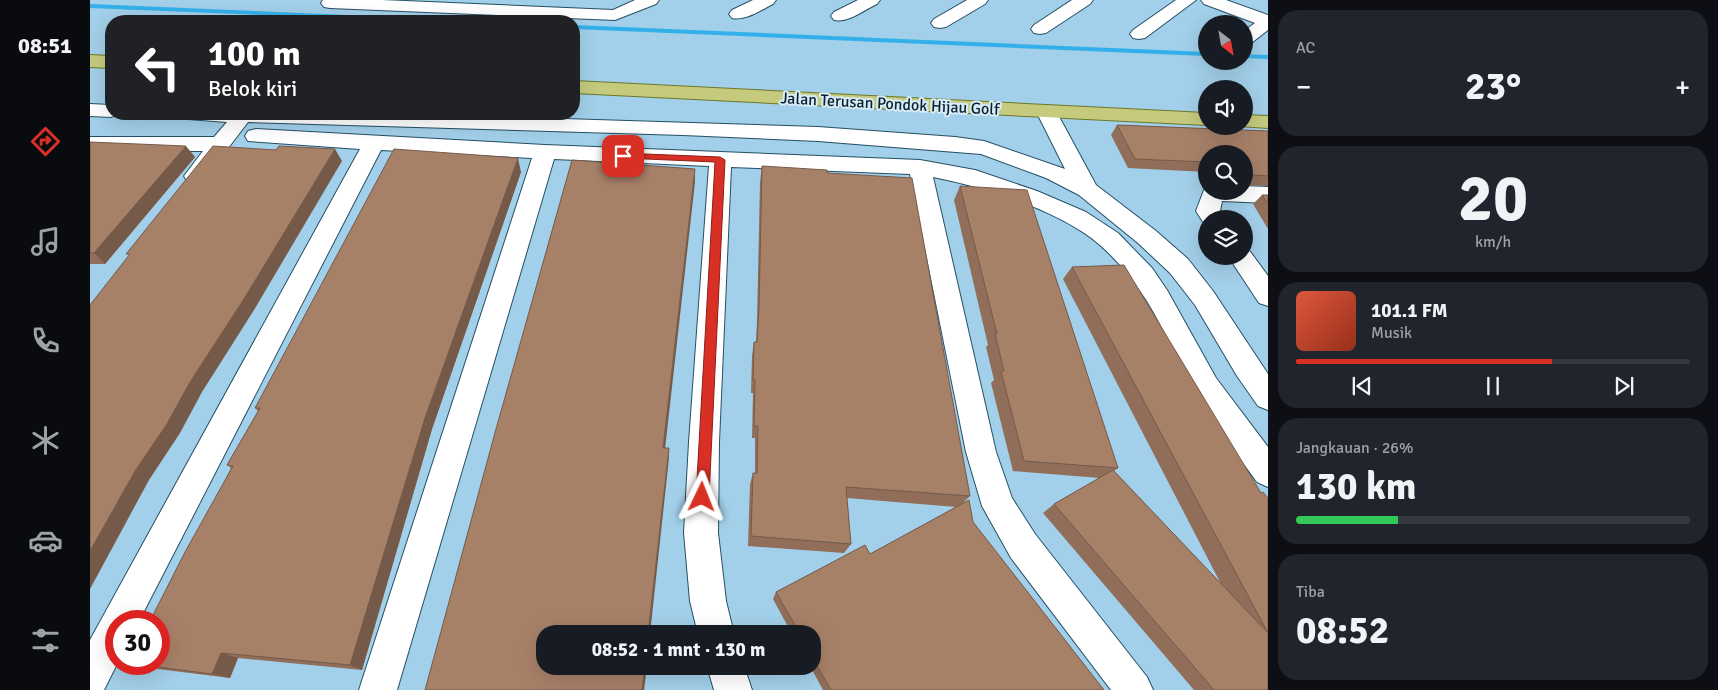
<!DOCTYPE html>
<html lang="id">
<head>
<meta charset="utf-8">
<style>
  :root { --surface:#171b24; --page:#20242c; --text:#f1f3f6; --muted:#9ea1a6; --line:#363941; --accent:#d93025 }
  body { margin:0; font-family:Signika,sans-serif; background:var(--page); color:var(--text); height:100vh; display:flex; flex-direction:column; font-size:19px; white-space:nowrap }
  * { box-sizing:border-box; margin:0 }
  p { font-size:16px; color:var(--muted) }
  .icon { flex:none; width:28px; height:28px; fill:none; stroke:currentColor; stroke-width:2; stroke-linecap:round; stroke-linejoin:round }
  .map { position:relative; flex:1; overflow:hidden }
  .sheet { display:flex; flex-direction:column; gap:10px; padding:10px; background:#0d0f14; width:450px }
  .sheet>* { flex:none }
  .guide { position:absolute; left:15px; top:15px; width:475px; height:105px; border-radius:20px; box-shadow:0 5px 20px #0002; background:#202124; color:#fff; overflow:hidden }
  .needle { width:32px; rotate:149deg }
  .controls { position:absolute; left:1108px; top:15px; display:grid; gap:10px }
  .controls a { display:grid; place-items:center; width:55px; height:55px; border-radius:50%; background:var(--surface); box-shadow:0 5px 20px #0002; font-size:25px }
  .speed { position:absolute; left:15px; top:610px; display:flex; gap:10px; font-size:25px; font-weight:700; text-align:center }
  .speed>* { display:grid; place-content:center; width:65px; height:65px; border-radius:50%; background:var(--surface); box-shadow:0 5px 20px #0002; line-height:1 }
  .speed .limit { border:8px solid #d22; background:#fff; color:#111 }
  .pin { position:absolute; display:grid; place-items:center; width:42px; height:42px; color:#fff; margin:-21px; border-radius:10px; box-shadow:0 2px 8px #0006 }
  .me { position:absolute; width:55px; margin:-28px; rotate:2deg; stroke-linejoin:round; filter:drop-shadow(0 0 4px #0008) }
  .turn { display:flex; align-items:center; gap:18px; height:105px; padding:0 20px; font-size:22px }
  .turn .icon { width:65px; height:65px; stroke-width:2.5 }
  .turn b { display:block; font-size:35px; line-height:42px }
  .big { font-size:38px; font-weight:700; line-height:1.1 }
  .sheet .tile { flex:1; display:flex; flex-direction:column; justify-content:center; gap:8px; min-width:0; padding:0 18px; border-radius:20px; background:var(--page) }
  .sheet .dial { align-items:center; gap:0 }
  .dial b { font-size:65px; line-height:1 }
  .song { display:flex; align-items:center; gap:15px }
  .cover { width:60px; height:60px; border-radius:8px; background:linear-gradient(135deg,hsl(10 70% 55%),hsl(10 70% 35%)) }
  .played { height:5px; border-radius:2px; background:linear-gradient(90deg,var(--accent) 65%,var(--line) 65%) }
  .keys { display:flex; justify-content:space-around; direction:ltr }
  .heat { display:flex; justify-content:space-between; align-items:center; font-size:28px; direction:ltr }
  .charge { height:8px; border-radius:4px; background:linear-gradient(90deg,#34c759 26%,var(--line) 0) }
  .trip { position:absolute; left:446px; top:625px; width:285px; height:50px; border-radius:20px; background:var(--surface); box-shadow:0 5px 20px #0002; font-weight:700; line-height:50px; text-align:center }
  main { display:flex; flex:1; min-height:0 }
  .tab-bar { display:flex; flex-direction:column; width:90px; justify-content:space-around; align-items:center; background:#090b0e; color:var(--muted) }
  .tab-bar .icon { width:35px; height:35px }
  .tab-bar .selected { color:var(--accent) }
  .tab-bar b { font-size:22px; color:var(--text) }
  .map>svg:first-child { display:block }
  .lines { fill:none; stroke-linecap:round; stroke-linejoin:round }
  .stream { fill:#33b0e9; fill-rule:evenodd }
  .minor-casing { stroke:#254f65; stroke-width:2 }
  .major-casing { stroke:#6c7827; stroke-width:2 }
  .minor { fill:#fff; fill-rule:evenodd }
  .major { fill:#c5ca7d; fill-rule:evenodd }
  .wall { fill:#906e59 }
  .shaded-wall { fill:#755a49 }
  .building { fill:#a78068; stroke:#755a49 }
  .route { fill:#d93025; stroke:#8d1f18 }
  .labels { text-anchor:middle; stroke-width:4; stroke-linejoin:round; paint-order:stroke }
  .far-street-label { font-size:16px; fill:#0e202a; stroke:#d6ecfa }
</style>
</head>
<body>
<main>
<nav class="tab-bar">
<b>08:51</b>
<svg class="icon selected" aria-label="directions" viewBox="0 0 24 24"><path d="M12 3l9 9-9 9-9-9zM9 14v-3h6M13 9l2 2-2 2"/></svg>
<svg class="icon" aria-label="music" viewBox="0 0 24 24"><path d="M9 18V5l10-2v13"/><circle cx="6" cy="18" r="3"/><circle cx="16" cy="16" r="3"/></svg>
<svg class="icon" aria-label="phone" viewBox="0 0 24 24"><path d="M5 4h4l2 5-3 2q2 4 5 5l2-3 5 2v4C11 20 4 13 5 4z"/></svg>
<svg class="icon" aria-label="climate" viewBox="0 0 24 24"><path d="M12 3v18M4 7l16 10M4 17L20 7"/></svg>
<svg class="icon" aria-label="car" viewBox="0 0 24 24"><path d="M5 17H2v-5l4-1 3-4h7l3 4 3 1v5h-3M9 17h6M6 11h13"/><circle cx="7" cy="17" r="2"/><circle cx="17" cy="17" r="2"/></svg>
<svg class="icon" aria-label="filters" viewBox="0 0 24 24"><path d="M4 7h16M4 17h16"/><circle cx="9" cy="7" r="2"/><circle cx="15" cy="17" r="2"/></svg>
</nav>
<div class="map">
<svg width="1178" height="690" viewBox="0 0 1178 690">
  <rect width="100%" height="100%" fill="#a2cfe9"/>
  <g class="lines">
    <g class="stream">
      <path d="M0,4l351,15 3,2h-37l-317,-13z"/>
      <path d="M484,25l632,27v4l-632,-27z"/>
      <path d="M1154,54l24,1v4l-24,-1z"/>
    </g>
    <g class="minor-casing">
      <g id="minor">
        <path d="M233,0h59l231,10 22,-10h24l-3,4 -41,16 -285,-12 -6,-1 -3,-4z"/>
        <path d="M663,0h23l-3,4c-12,6 -27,17 -41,14l-3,-4 3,-4z"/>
        <path d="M768,0h22l-3,4c-13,6 -29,19 -43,16l-3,-4 3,-4z"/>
        <path d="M877,0h21l-3,4 -39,23 -6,1 -6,-1 -3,-4 3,-4z"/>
        <path d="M982,0h21l-3,4 -44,29 -6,1 -6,-1 -3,-4 3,-4z"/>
        <path d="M1086,0h20l-51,38 -6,1 -6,-1 -3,-4 3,-4z"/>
        <path d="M1111,0h25l42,15v15l-18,14 -6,1v-14l11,-8 -51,-19z"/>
        <path d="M0,104l21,1v9h8l-8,3 -21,-1z"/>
        <path d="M956,105l7,2 3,4 40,74 60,46 32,28 25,32 55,83v36l-10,-4 -21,-30 -42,-71 -25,-32 -32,-30 -59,-48 -33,-17 -65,-24 -163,-13 -135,-6 -435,-13 -45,59 -8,2 -8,-2 -3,-5 19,-25h-113v-14h124l13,-15 -52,-4 -3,-4h230l416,13 137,10 29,4 81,28 -29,-58 3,-4z"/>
        <path d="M166,129l289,16 375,15 55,10 62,21 49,21 32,21 34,35 15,22 49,88 52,69v40l-11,-5c-20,-28 -43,-56 -61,-87 -18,-30 -30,-64 -49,-94 -13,-20 -29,-40 -46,-55 -39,-35 -117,-59 -168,-69l63,275 16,46 23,36 112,143 6,13h-42l-100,-132 -29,-52 -16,-54 -56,-278 -179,-7 -12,275 -1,91 8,68 8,33h-36l-8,-33 -6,-68 5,-91 20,-276 -155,-7 -157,531h-38l173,-532 -151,-8 -242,471h-23l1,43 -13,26h-14v-50l270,-491 -112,-8 -3,-5 3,-5z"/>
        <path d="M1154,186l24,1v16l-46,-2 -2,10 5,8h-19v6h-1l-9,-14 8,-21 40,1z"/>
        <path d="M1154,248l5,2 19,26v30l-9,-3 -31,-47h16z"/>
        <path d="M617,666h37l8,24h-38z"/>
      </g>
    </g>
    <g class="major-casing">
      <g id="major">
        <path d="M0,55l21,1v12l-21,-1z"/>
        <path d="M484,81l632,32v12l-632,-32z"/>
        <path d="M1154,115l24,1v12l-29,-2h5z"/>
      </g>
    </g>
    <use href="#minor" class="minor"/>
    <use href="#major" class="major"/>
  </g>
  <g class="wall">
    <path d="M1027,125l151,6v55l-24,-1v-31h-38v18l-78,-4 -17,-33z"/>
    <path d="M0,142l105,15 -90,107h-15z"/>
    <path d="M672,166l65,7 143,323 -8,8 11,18 131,168h-281l-13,-24h2v-32h-20l-19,-35 3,-7 94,-38 86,-47 -109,-9 4,46 -7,9 -96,-7 2,-62 3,-11h2v-35h-3l1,-45h-2l1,-37 2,-14h2l1,-21 3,-139z"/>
    <path d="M431,172l-89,257 -70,241 -124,-12 -8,20 -81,-10 -17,-4 99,-196 -4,-3 31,-54 -3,-3z"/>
    <path d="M870,186l158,282 -4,3 107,113 -158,-305 9,-12 189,226 2,-1 5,198h-74l-151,-177 11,-9 46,-26 -87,-7 -22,-88 3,-3 -8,-33 2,-2 -34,-145z"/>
    <path d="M1172,195h6v34l-15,-25z"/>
  </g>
  <g class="shaded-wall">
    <path d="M96,146l9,11 -90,107 -11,-11z"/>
    <path d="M245,149l7,12 -88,149 -52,82 -22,41 -31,47 -59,109v-38l45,-80z"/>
    <path d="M428,158l3,14 -89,257 -70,241 -12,-5 75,-247z"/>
    <path d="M605,169v13l-31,276 -1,-10z"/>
    <path d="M579,448v10l-19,176h-2z"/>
    <path d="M131,653l17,5 -8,20 -18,-4z"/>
    <path d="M555,666h2l-3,24h-2z"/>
  </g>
  <g class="building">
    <path d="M1027,125l151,6v45l-15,-1 -2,2 -7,-11v-12h-38v8l-71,-3z"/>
    <path d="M0,142l96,4 -92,107h-4z"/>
    <path d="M123,146l63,4 3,-4 56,3 -91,150 -54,83 -23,42 -32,47 -45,80v-246l40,-51h-4z"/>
    <path d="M304,149l124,9 -93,260 -75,247 -129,-12 -9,21 -78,-10h25v-43h-9l35,-69 48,-86 -6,-1 33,-57h-5z"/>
    <path d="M482,160l123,9 -32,279h6l-21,186h-103v32h100l-3,24h-217l71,-261z"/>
    <path d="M672,166l65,4v3l85,5 58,318 -124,-9 5,57 -100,-8 2,-63h4l1,-47h-4l1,-46h-2l1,-38h3l2,-35z"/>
    <path d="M870,186l67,4 91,278 -94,-7 -23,-90h3l-9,-37h2z"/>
    <path d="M1172,195h6v9z"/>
    <path d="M1034,265l137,228 2,-1 5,6v135l-196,-366z"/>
    <path d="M1023,470l155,163v57h-54l-160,-186z"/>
    <path d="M879,500l4,22 131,168h-273l-19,-33v-23h-12l-24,-42 89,-47 5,9z"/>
  </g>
  <path class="route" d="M530,153l100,4 5,3 -16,337 -2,4 -5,2 -4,-2 -2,-4 19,-335 -92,-4 -5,-2z"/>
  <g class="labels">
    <g class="far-street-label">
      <text transform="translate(800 103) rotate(3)" y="6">Jalan Terusan Pondok Hijau Golf</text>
    </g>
  </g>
</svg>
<div class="controls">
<a><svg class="needle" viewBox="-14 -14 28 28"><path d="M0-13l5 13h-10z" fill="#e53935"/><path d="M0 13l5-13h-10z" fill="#9ea1a6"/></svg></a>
<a><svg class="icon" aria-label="sound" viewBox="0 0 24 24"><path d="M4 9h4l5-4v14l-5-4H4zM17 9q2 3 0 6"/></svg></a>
<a><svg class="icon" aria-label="search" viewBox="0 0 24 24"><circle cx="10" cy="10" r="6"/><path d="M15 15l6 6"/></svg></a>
<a><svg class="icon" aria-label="layers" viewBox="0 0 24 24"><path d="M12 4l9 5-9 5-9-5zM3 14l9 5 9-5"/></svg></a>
</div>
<div class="speed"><div class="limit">30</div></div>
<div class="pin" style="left:533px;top:156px;background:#d93025"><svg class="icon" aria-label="arrive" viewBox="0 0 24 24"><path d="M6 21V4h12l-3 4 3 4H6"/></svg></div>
<svg class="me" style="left:612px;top:497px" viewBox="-20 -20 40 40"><path d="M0-17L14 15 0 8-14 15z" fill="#d93025" stroke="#fff" stroke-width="4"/></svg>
<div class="trip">08:52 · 1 mnt · 130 m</div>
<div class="guide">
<div class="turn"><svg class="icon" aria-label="left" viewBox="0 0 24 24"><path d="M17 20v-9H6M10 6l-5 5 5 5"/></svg><div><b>100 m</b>Belok kiri</div></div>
</div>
</div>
<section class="sheet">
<div class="tile"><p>AC</p>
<div class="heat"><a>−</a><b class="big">23°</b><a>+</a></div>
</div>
<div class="tile dial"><b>20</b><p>km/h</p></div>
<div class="tile">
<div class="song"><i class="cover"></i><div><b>101.1 FM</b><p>Musik</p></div></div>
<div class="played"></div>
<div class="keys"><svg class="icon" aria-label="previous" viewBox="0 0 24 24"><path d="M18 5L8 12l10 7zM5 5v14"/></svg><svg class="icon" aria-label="pause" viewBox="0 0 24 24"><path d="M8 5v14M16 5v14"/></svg><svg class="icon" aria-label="next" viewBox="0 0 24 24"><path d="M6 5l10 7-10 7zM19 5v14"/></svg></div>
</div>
<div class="tile"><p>Jangkauan · 26%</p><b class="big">130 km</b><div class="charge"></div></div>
<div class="tile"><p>Tiba</p><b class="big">08:52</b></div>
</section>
</main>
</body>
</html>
